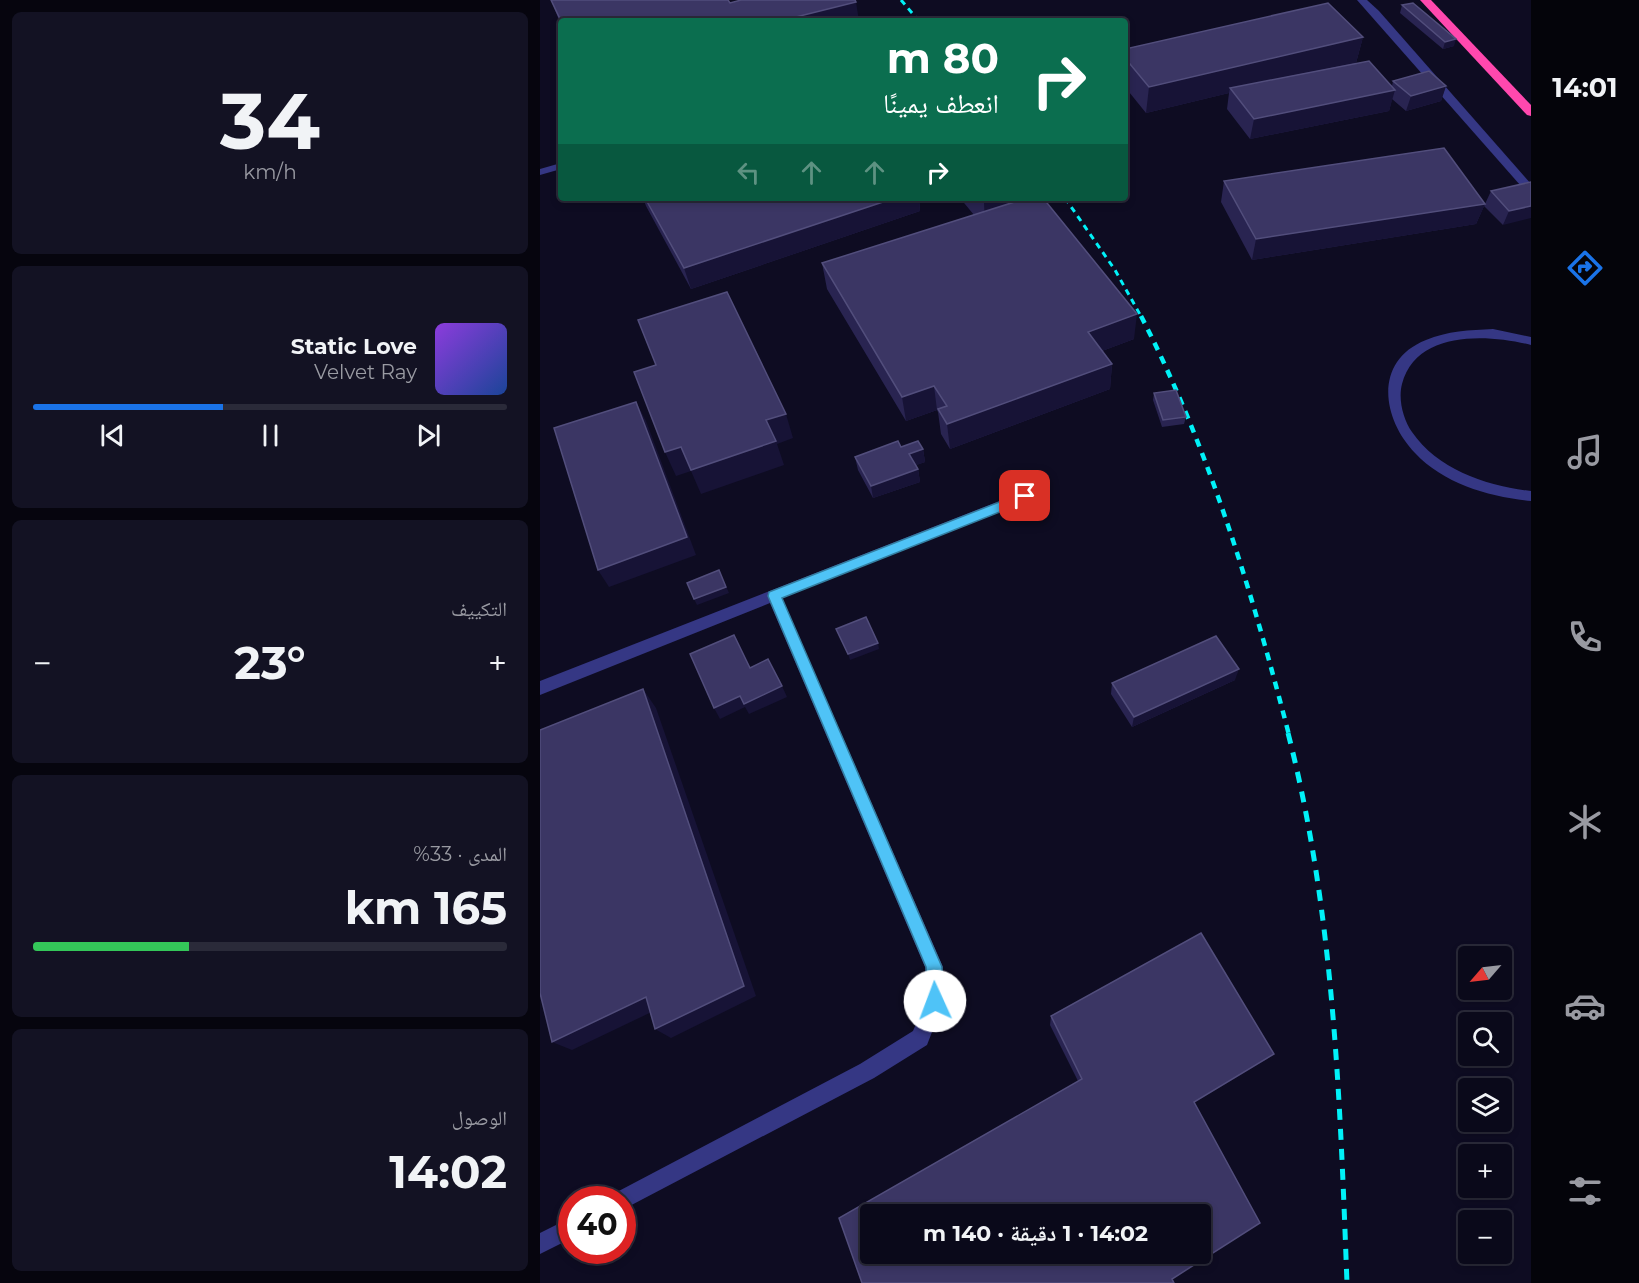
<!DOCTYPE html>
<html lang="ar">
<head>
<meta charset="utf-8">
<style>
  :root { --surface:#0a091a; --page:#131223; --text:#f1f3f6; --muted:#999aa2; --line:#2a2a39; --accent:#1a73e8 }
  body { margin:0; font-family:Montserrat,"Noto Naskh Arabic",sans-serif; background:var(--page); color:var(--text); direction:rtl; height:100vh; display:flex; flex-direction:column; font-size:22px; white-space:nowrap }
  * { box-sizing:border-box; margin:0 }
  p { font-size:20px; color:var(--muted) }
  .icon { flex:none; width:33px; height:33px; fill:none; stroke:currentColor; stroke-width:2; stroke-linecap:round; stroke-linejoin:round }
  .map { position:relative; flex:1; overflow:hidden; direction:ltr }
  .panel { display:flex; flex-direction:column; gap:12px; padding:12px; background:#06050e; width:540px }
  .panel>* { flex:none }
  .guide { position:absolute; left:18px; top:18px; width:570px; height:183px; border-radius:6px; box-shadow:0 3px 9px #0003,0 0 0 2px var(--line); direction:rtl; background:#0b6e4f; color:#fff; overflow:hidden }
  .needle { width:39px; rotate:242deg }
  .controls { position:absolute; left:918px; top:946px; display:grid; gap:12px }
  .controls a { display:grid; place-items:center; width:54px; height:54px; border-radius:6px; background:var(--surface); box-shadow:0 3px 9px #0003,0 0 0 2px var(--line); font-size:30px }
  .speed { position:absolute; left:18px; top:1186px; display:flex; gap:12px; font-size:30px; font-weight:700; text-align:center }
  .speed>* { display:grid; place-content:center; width:78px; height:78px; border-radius:50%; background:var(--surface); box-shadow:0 3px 9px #0003,0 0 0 2px var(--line); line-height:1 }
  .speed .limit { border:9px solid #d22; background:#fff; color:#111 }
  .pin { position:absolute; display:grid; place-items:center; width:51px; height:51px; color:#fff; margin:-26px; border-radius:12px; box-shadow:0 3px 9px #0006 }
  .me { position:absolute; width:66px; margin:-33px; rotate:358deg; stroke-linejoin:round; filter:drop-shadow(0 0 4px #0008) }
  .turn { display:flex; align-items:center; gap:21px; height:126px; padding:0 30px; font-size:27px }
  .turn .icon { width:78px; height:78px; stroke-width:2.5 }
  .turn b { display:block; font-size:42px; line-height:51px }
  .lanes { display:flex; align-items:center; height:57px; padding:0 30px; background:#0003; justify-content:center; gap:30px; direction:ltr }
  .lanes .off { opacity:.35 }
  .big { font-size:45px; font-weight:700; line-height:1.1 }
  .panel .widget { flex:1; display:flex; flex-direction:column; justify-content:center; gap:9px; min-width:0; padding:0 21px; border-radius:9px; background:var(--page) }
  .panel .dial { align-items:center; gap:0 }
  .dial b { font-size:78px; line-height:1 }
  .song { display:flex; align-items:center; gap:18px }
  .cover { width:72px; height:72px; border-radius:9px; background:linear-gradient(135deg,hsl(270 70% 55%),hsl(220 70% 35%)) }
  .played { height:6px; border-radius:3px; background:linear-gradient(90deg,var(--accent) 40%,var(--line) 40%) }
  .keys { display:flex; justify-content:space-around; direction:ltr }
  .heat { display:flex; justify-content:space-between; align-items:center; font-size:33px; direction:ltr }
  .charge { height:9px; border-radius:4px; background:linear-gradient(90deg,#34c759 33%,var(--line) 0) }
  .trip { position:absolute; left:320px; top:1204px; width:351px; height:60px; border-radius:6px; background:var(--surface); box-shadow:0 3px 9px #0003,0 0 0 2px var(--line); font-weight:700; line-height:60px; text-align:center; direction:rtl }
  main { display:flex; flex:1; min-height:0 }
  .tabs { display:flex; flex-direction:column; width:108px; justify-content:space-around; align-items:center; background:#04040a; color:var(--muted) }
  .tabs .icon { width:42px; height:42px }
  .tabs .active { color:var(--accent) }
  .tabs b { font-size:27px; color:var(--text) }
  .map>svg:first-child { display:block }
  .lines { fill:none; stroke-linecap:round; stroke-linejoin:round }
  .minor { fill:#353784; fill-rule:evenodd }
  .highway { fill:#ff48ae; fill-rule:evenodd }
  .rail-far2 { stroke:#00f2f8; stroke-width:3; stroke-dasharray:6 5; stroke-linecap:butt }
  .rail-far1 { stroke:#00f2f8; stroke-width:4.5; stroke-dasharray:8 7; stroke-linecap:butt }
  .rail { stroke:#00f2f8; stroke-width:5; stroke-dasharray:11 9; stroke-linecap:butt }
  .wall { fill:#292451 }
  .shaded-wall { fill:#171336 }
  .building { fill:#3b3664; stroke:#524e7c; stroke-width:1.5; fill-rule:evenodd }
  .route { fill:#4fc3f7; stroke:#337fa1; stroke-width:1.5 }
</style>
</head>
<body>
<main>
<nav class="tabs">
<b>14:01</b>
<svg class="icon active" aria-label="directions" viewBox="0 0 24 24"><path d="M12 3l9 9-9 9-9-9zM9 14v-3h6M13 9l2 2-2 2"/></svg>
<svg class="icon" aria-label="music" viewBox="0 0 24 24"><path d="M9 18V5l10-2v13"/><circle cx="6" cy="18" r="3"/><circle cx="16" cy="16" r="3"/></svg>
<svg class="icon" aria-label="phone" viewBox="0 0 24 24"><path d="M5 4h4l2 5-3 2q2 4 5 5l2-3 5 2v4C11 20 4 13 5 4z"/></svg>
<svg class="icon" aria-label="climate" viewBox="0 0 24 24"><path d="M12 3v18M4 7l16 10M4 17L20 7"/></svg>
<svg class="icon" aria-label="car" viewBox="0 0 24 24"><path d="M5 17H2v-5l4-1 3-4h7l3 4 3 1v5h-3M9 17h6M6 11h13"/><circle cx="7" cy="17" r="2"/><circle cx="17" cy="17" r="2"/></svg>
<svg class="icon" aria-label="filters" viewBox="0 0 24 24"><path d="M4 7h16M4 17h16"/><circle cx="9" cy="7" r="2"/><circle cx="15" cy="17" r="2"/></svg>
</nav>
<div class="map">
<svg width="991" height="1283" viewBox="0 0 991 1283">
  <rect width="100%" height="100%" fill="#0e0c22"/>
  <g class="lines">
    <g class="minor">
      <path d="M817,0h10l12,11 152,173v10l-4,-1z"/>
      <path d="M21,163v6l-21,6v-6z"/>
      <path d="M953,329l38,8v8c-43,-11 -115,-15 -129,39 -4,15 1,35 10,48 26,38 75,54 119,59v10c-41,-4 -87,-17 -116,-48 -33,-34 -42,-92 11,-113 21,-9 44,-10 67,-11z"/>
      <path d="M485,491l7,5 -2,4 -248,98 161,369 1,34 -17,44 -53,33 -252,132v-10h-10l3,-7 245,-129 53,-33 13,-30 -1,-34 -155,-364 -230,92v-14z"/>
      <path d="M32,1217v21l-32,16v-21z"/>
    </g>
    <path class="highway" d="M880,0h11l100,105v11l-4,-1z"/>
    <g class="rail-far2">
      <path d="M361,0l18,21"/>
      <path d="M525,198l50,72 27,48"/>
    </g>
    <path class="rail-far1" d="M601,316c68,132 111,276 148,419"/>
    <path class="rail" d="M748,733c46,179 52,367 59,550"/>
  </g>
  <g class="wall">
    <path d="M11,0l179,3 -169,18v4z"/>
    <path d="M862,5l52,41 -11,3 -43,-36z"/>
    <path d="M823,37l-7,26 36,23 1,-5 53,5 -5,15 -35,10 -14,-12 -3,12 -139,28 -23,-30 2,-16 -83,20 -21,-26v-38z"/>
    <path d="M684,181l261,23 6,-13 40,-9 -28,43 -19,-19 -8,18 -224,36 -31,-58z"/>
    <path d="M103,198h276l1,13 -229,78 -45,-83z"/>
    <path d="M420,198h83l91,141 -32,12 10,13 -2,25 -160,60 -9,-15 -3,-22 -1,-2 -31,11 -79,-132 -5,-26 152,-48z"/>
    <path d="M614,393l32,24 -2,7 -22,3 -9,-27z"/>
    <path d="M361,447l22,2 2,13 -9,3 2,4 2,13 -47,16 -15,-28 -3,-13z"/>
    <path d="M695,680l-103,47 -21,-33 1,-11z"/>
    <path d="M511,1016l223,38 -10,7 -186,20 -28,-56z"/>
  </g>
  <g class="shaded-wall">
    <path d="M316,2l3,19h-79z"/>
    <path d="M823,37l-7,26 -126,25 -1,5 -83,20 3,-26z"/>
    <path d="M916,39l-2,7 -11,3 2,-7z"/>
    <path d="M906,86l-5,15 -35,10 5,-15z"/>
    <path d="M855,90l-6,21 -139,28 4,-20z"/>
    <path d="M355,198h24l1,13 -229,78 -7,-21z"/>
    <path d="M457,198h42l-54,31 -1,-27z"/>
    <path d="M945,204l-9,20 -224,36 4,-21z"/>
    <path d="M991,206v12l-28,7 6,-14z"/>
    <path d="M597,314l-3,25 -48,18 2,-25z"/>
    <path d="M572,364l-2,25 -160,60 -3,-25z"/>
    <path d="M394,386l3,24 -31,11 -4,-24z"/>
    <path d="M96,402l10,19 50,134 -87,32 -11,-17z"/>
    <path d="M246,414l7,24 -16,6 7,21 -83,29 -10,-23 -15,5 -11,-24z"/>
    <path d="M383,449l2,13 -14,5 -2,-13z"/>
    <path d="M378,469l2,13 -47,16 -2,-12z"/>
    <path d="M179,570l10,23 -32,12 -3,-6z"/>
    <path d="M338,643l1,6 -29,11 -2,-6z"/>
    <path d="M699,669l-4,11 -103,47 2,-10z"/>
    <path d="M242,686l5,11 -38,17 -4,-7 -25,12 -6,-11 26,-12z"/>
    <path d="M103,689l13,19 100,288 -85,42 -16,-9z"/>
    <path d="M106,997l16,10 -90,43 -20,-8z"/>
    <path d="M734,1054l-10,7 -77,46 7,-5z"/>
  </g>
  <g class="building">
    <path d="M11,0h177l2,3 11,-3h114l1,2 -76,19h-219z"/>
    <path d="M788,3l35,34 -214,50 -24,-29v-9z"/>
    <path d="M873,3l43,36 -11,3 -43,-37z"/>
    <path d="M829,61l26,29 -141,29 -24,-31z"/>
    <path d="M889,71l17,15 -35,10 -18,-15z"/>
    <path d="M904,148l41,56 -229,35 -32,-58z"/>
    <path d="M991,182v24l-22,5 -18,-20z"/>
    <path d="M105,198h250l-211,70z"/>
    <path d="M440,198h17l-13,4z"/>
    <path d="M487,198h16l94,116 -49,18 24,32 -165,60 -9,-15 9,-3 -13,-20 -32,11 -80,-134z"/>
    <path d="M187,292l59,122 -20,6 10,21 -85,29 -10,-23 -16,5 -31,-80 22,-7 -18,-45z"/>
    <path d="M636,390l10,27 -23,3 -9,-27z"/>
    <path d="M96,402l51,135 -89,33 -44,-142z"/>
    <path d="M358,441l3,6 17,-6 5,8 -14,5 9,15 -47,17 -16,-29z"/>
    <path d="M179,570l7,17 -32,12 -7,-16z"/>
    <path d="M326,617l12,26 -30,11 -12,-25z"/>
    <path d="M194,635l16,33 18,-9 14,27 -38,18 -4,-8 -26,12 -24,-54z"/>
    <path d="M676,636l23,33 -105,48 -22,-34z"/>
    <path d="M103,689l101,297 -89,43 -9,-32 -94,45 -12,-49v-263z"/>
    <path d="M661,933l73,121 -80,48 66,121 -88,56 2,4h-312l-23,-65 243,-139 -31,-63zM330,1215h330v39h-330z"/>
  </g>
  <path class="route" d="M485,492l6,4 -1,4 -248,98 160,369 2,34 -3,6 -6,2 -6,-2 -2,-6 -1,-34 -158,-371 1,-4z"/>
</svg>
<div class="controls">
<a><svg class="needle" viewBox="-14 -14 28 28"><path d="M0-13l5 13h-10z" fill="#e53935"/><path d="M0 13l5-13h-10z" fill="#999aa2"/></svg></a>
<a><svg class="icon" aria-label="search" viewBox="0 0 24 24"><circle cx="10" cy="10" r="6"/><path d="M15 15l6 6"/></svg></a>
<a><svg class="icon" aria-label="layers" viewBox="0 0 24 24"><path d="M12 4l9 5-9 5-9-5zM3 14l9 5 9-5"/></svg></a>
<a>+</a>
<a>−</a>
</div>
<div class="speed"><div class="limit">40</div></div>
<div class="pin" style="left:485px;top:496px;background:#d93025"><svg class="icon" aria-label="arrive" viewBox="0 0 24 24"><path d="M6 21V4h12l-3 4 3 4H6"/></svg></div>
<svg class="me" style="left:395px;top:1001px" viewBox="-20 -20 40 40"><circle r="19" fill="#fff"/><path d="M0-13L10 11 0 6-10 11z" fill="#4fc3f7"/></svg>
<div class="trip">14:02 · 1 دقيقة · 140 m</div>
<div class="guide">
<div class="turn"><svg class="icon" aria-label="right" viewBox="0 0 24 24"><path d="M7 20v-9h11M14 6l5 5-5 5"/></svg><div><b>80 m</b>انعطف يمينًا</div></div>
<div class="lanes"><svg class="icon off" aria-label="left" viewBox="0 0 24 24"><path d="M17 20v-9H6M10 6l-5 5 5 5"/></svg><svg class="icon off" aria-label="ahead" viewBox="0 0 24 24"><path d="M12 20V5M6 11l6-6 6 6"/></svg><svg class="icon off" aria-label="ahead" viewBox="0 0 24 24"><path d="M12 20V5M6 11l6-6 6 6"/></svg><svg class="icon" aria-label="right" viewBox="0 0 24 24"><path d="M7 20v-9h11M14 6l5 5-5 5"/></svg></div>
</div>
</div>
<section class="panel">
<div class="widget dial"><b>34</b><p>km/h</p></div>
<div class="widget">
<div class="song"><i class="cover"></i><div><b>Static Love</b><p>Velvet Ray</p></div></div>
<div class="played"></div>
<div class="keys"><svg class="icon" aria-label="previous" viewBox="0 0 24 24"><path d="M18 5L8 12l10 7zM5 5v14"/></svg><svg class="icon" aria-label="pause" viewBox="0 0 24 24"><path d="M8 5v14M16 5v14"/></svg><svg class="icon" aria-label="next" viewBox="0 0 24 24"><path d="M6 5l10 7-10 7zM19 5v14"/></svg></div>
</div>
<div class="widget"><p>التكييف</p>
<div class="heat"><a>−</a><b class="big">23°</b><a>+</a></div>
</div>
<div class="widget"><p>المدى · 33%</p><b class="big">165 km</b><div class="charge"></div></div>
<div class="widget"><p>الوصول</p><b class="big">14:02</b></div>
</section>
</main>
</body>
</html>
